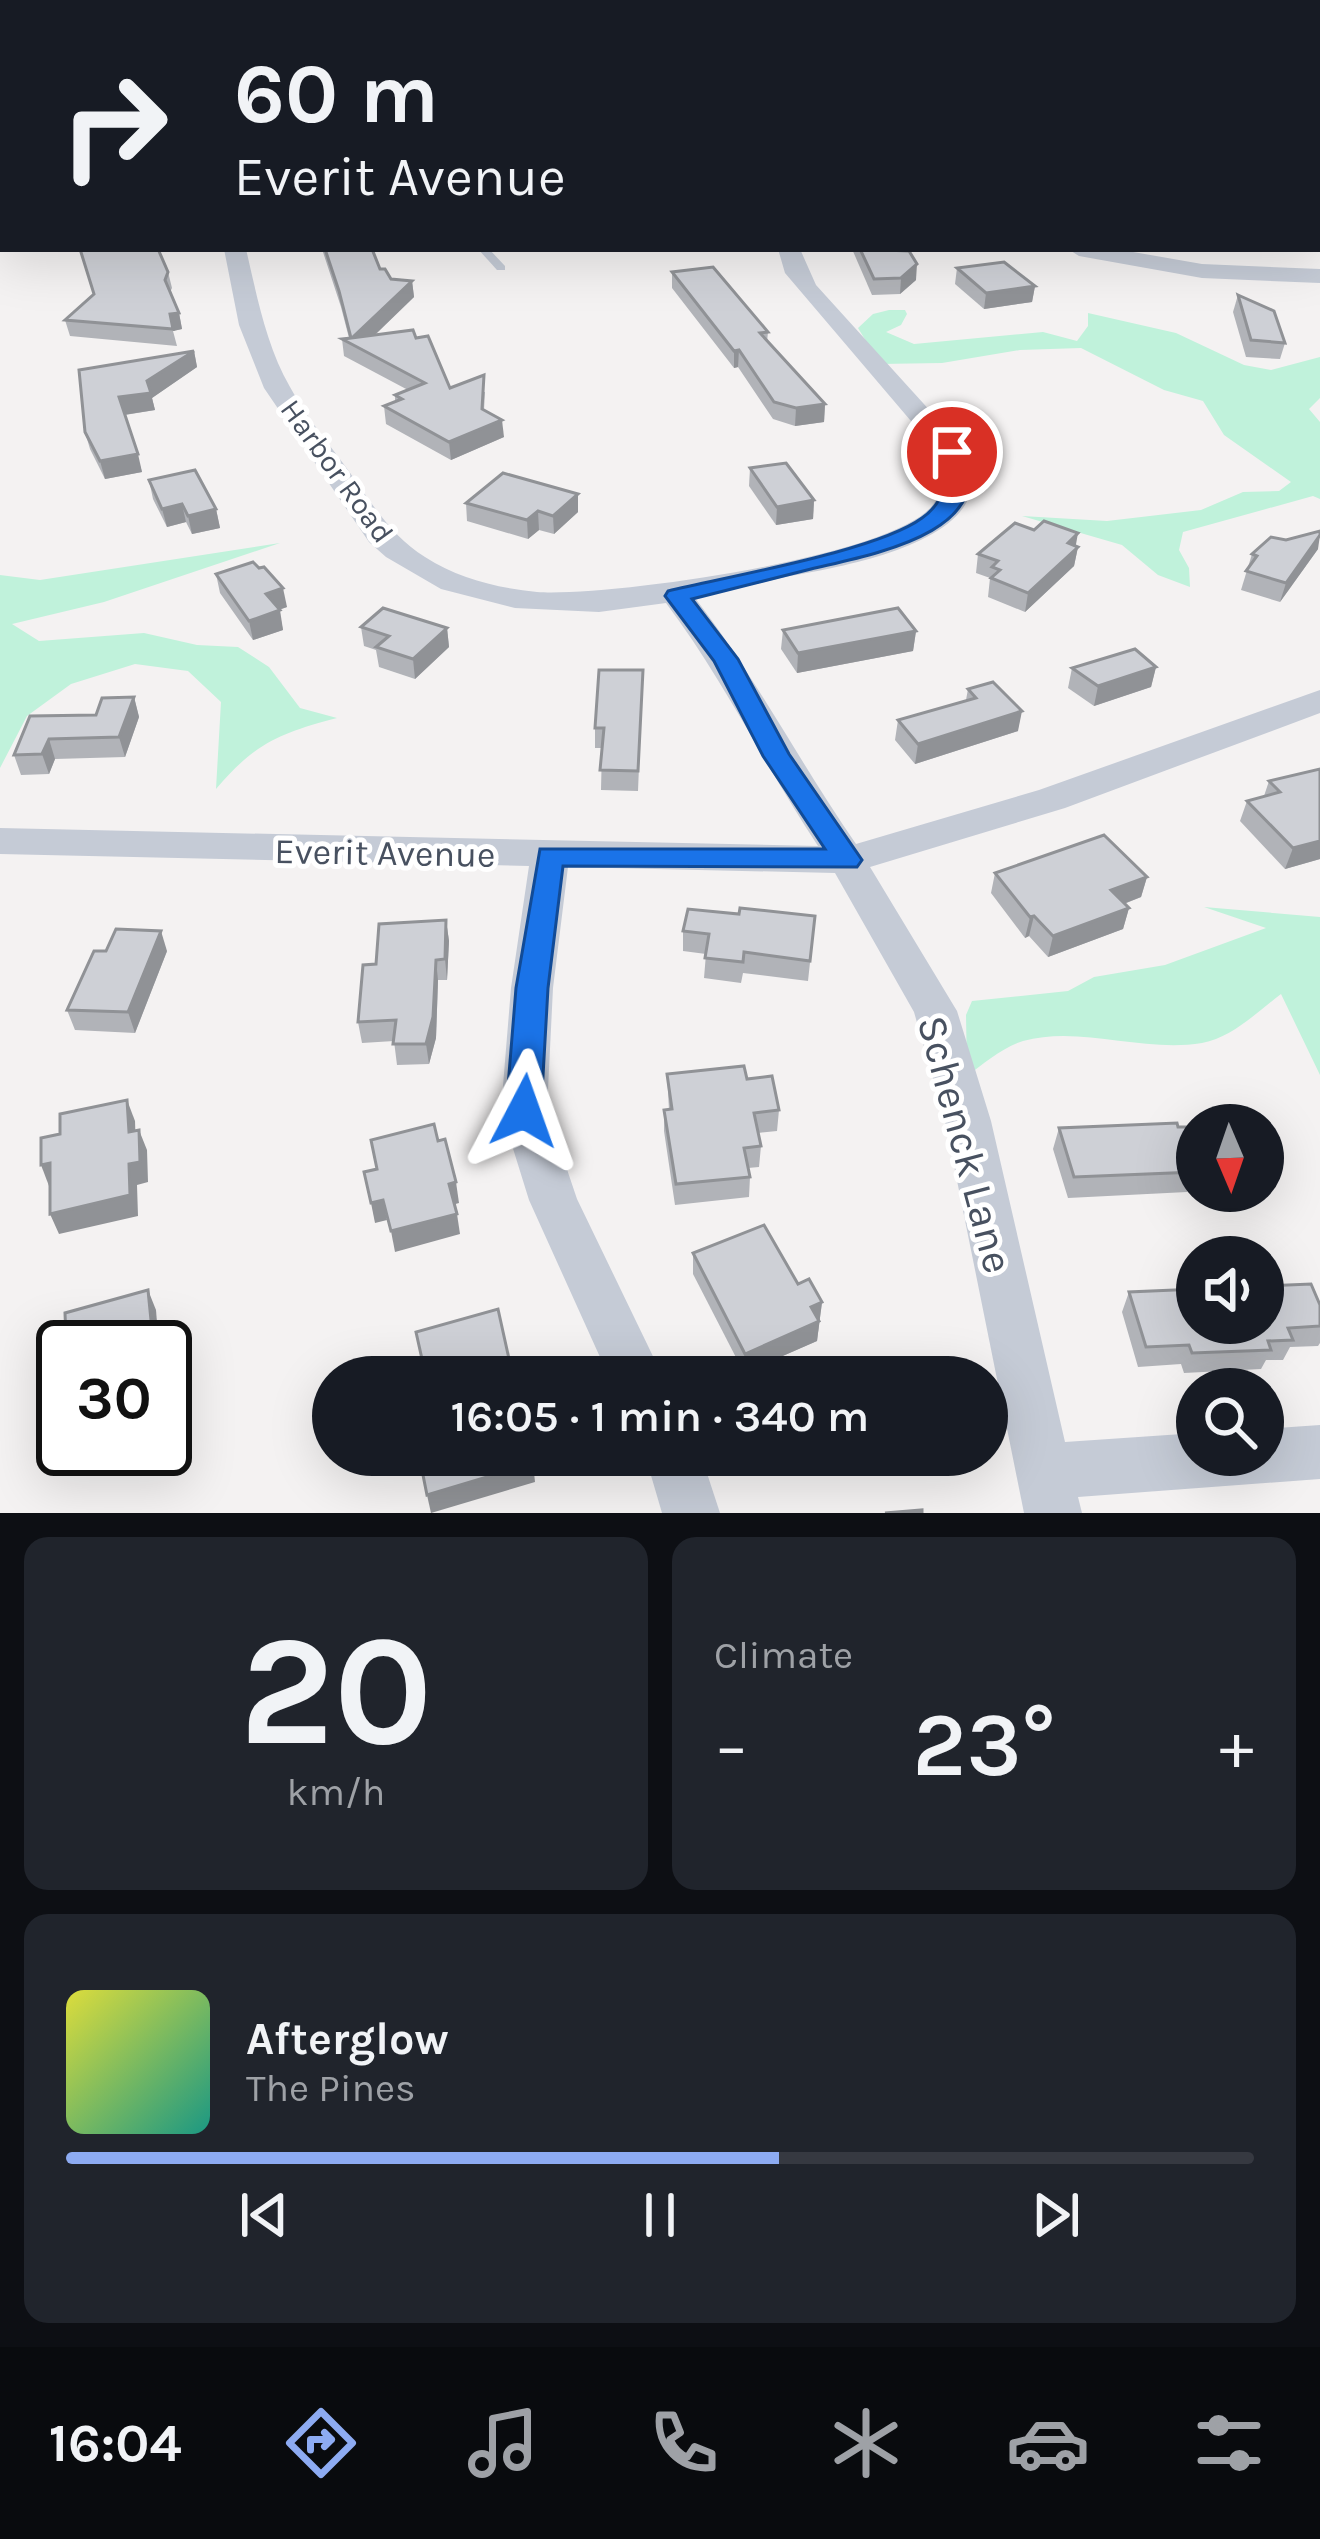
<!DOCTYPE html>
<html lang="en">
<head>
<meta charset="utf-8">
<style>
  :root { --surface:#171b24; --page:#20242c; --text:#f1f3f6; --muted:#9ea1a6; --line:#363941; --accent:#8dabf2 }
  body { margin:0; font-family:Karla,sans-serif; background:var(--page); color:var(--text); height:100vh; display:flex; flex-direction:column; font-size:45px; white-space:nowrap }
  * { box-sizing:border-box; margin:0 }
  p { font-size:39px; color:var(--muted) }
  .icon { flex:none; width:66px; height:66px; fill:none; stroke:currentColor; stroke-width:2; stroke-linecap:round; stroke-linejoin:round }
  .map { position:relative; height:1513px; overflow:hidden }
  .side { display:flex; flex-direction:column; gap:24px; padding:24px; background:#0d0f14; flex:1 }
  .side>* { flex:none }
  .banner { position:absolute; left:0px; top:0px; width:1320px; height:252px; box-shadow:0 12px 48px #0002; background:#171b24; color:var(--text); overflow:hidden }
  .needle { width:78px; rotate:178deg }
  .controls { position:absolute; left:1176px; top:1104px; display:grid; gap:24px }
  .controls a { display:grid; place-items:center; width:108px; height:108px; border-radius:50%; background:var(--surface); box-shadow:0 12px 48px #0002; font-size:60px }
  .speed { position:absolute; left:36px; top:1320px; display:flex; gap:24px; font-size:60px; font-weight:700; text-align:center }
  .speed>* { display:grid; place-content:center; width:156px; height:156px; border-radius:50%; background:var(--surface); box-shadow:0 12px 48px #0002; line-height:1 }
  .speed .limit { border:6px solid #111; border-radius:18px; background:#fff; color:#111 }
  .pin { position:absolute; display:grid; place-items:center; width:102px; height:102px; color:#fff; margin:-51px; border:6px solid #fff; border-radius:50%; box-shadow:0 3px 12px #0007 }
  .me { position:absolute; width:132px; margin:-66px; rotate:4deg; stroke-linejoin:round; filter:drop-shadow(0 0 9px #0008) }
  .turn { display:flex; align-items:center; gap:42px; height:252px; padding:0 36px; font-size:54px }
  .turn .icon { width:156px; height:156px; stroke-width:2.5 }
  .turn b { display:block; font-size:84px; line-height:102px }
  .big { font-size:90px; font-weight:600; line-height:1.1 }
  .side .card { flex:1; display:flex; flex-direction:column; justify-content:center; gap:18px; min-width:0; padding:0 42px; border-radius:24px; background:var(--page) }
  .side .dial { align-items:center; gap:0 }
  .dial b { font-size:156px; line-height:1 }
  .song { display:flex; align-items:center; gap:36px }
  .cover { width:144px; height:144px; border-radius:18px; background:linear-gradient(135deg,hsl(60 70% 55%),hsl(170 70% 35%)) }
  .played { height:12px; border-radius:6px; background:linear-gradient(90deg,var(--accent) 60%,var(--line) 60%) }
  .keys { display:flex; justify-content:space-around; direction:ltr }
  .heat { display:flex; justify-content:space-between; align-items:center; font-size:66px; direction:ltr }
  .side .tiles { flex:1; display:grid; gap:24px; grid-template-columns:1fr 1fr }
  .card:last-child { grid-column:span 2 }
  .trip { position:absolute; left:312px; top:1356px; width:696px; height:120px; border-radius:60px; background:var(--surface); box-shadow:0 12px 48px #0002; font-weight:600; line-height:120px; text-align:center }
  .dock { display:flex; height:192px; justify-content:space-around; align-items:center; background:#090b0e; color:var(--muted) }
  .dock .icon { width:84px; height:84px }
  .dock .current { color:var(--accent) }
  .dock b { font-size:54px; color:var(--text) }
  .map>svg:first-child { display:block }
  .green { fill:#c0f2db }
  .lines { fill:none; stroke-linecap:round; stroke-linejoin:round }
  .path { stroke:#76d1b2; stroke-width:3; stroke-dasharray:4.5 3; stroke-linecap:butt }
  .lane { fill:#c5cbd6; fill-rule:evenodd }
  .street { fill:#c5cbd6; fill-rule:evenodd }
  .wall { fill:#b1b3b8 }
  .shaded-wall { fill:#909296 }
  .building { fill:#ced0d6; stroke:#909296; stroke-width:3 }
  .route { fill:#1a73e8; stroke:#114b97; stroke-width:3 }
  .labels { text-anchor:middle; stroke-width:10; stroke-linejoin:round; paint-order:stroke }
  .far-street-label { font-size:30px; fill:#485160; stroke:#fff }
  .street-label { font-size:36px; fill:#485160; stroke:#fff }
  .near-street-label { font-size:42px; fill:#485160; stroke:#fff }
</style>
</head>
<body>
<div class="map">
<svg width="1320" height="1513" viewBox="0 0 1320 1513">
  <rect width="100%" height="100%" fill="#f4f2f2"/>
  <g class="green">
    <path d="M462,0h659l7,3h-690z"/>
    <path d="M889,310h16l2,4 -6,11 -15,7 28,12 129,-12 34,9 11,-15v-13l88,20 68,32 27,5 49,-13v41l-11,11 11,13v77l-7,-3 -130,36 -4,18 10,18 1,19 -32,-12 -36,-30 -100,-29 85,5 94,-11 42,-18 36,-1 12,-9 -67,-47 -21,-34 -39,-11 -83,-42 -61,2 -78,13 -62,1 -22,-36 15,-14z"/>
    <path d="M280,543l-176,59 -92,22 27,17 105,-8 53,12 41,2 31,20 31,41 37,10c-57,15 -82,25 -121,71l5,-87 -33,-31 -53,-7 -64,20 -44,32 -27,52v-193l40,5z"/>
    <path d="M1204,907l116,10v158l-39,-81c-24,18 -48,43 -79,49 -59,10 -122,-18 -179,-2 -20,6 -40,23 -56,35l-1,-61 6,-14 96,-10 26,-14 71,-12 101,-37z"/>
  </g>
  <g class="lines">
    <path class="path" d="M813,0l9,3"/>
    <g class="lane">
      <rect x="0" y="75" width="3" height="6"/>
      <rect x="0" y="117" width="3" height="6"/>
      <path d="M478,249h11l16,17v4h-8z"/>
    </g>
    <g class="street">
      <path d="M83,0h14l2,3h-14z"/>
      <path d="M1126,0h19l2,3h-19z"/>
      <path d="M3,49v10l-3,1v-10z"/>
      <rect x="1317" y="88" width="3" height="10"/>
      <path d="M1317,130l3,1v16l-3,-1z"/>
      <path d="M224,249h22c11,47 20,96 44,138 17,32 42,60 63,90 21,30 40,60 72,80 34,22 73,31 112,35 70,5 353,-34 395,-86 12,-15 11,-34 7,-52l-154,-181 -7,-24h22l16,36 146,161c55,94 -123,121 -177,131 -30,7 -60,14 -90,21 60,78 105,165 161,246l183,-54 281,-100v23l-255,95 -195,59 87,144 34,110 74,321 132,-9v22h66v-26l57,-4v54l-242,18 4,16h-58l-79,-392 -31,-109 -79,-139 -267,-6 -15,121 -6,122 30,89 86,178h-54l-80,-177 -28,-90 10,-122 18,-122 -529,-12v-26l818,18c-53,-80 -94,-166 -152,-243l-67,9 -84,-4 -74,-19 -55,-32 -17,-15 -105,-154 -25,-63z"/>
      <path d="M1068,249h48l86,15 118,5v14l-118,-5 -123,-22z"/>
      <path d="M645,1455h56l19,58h-58z"/>
    </g>
  </g>
  <g class="wall">
    <path d="M79,249h79l10,23 4,16 -2,4 9,21 3,16 -9,2 4,15 -107,-10 -5,-16 29,-26z"/>
    <path d="M322,249h50l8,20 11,10 21,2 2,16 -39,38 41,3 34,50 35,4 -1,18 20,27 -53,23 -65,-36 -2,-18 11,-5v-6l13,-5 -64,-34 -2,-17 7,-1 -8,-31z"/>
    <path d="M852,249h40l24,31 -16,14 -28,1z"/>
    <path d="M957,268l78,18 -3,16 -48,7 -29,-25z"/>
    <path d="M672,272l96,60 -1,10 58,62 -1,18 -29,4 -22,-7 -35,-52 -4,1 -62,-80z"/>
    <path d="M1238,295l47,48 -5,16 -34,-2 -13,-45z"/>
    <path d="M194,351l3,16 -45,31 3,12 -30,5 17,57 -37,7 -15,-30 -5,-17z"/>
    <path d="M750,468l64,32 -1,19 -37,6 -27,-39z"/>
    <path d="M149,480l67,29 4,19 -28,6 -6,-12 -19,5 -14,-28z"/>
    <path d="M466,503l112,9 -24,22 -15,-4 -11,9 -61,-18z"/>
    <path d="M1076,546l2,1 -4,19 -49,46 -37,-15 2,-19 -14,-5 2,-19z"/>
    <path d="M1318,549l-38,53 -39,-12 11,-36z"/>
    <path d="M216,574l71,33 -8,3 4,20 -30,10 -33,-47z"/>
    <path d="M361,627l86,1 2,19 -34,32 -36,-12 -3,-17 -12,-4z"/>
    <path d="M783,630l133,1 -3,20 -116,22 -16,-24z"/>
    <path d="M1156,667l-5,20 -57,19 -26,-18 4,-20z"/>
    <path d="M643,670l-5,121 -37,-1 1,-42h-7v-20z"/>
    <path d="M968,689l50,42 -103,33 -20,-24 3,-20 68,-20z"/>
    <path d="M134,697l5,20 -14,40 -70,2 -6,15 -28,1 -7,-20z"/>
    <path d="M1320,769v90l-35,10 -45,-48 7,-20 17,-5 5,-15z"/>
    <path d="M995,873l152,4 -6,20 -17,7 5,4 -6,21 -75,28 -19,-21 -4,2 -34,-45z"/>
    <path d="M739,914l76,2 -7,65 -65,-8 -2,10 -37,-5 2,-24 -23,-3v-20z"/>
    <path d="M446,920l3,21 -2,39h-9l-2,58 -7,26 -32,1 -3,-24 -32,2 -4,-21 18,-58z"/>
    <path d="M167,951l-32,82 -60,-3 -8,-20z"/>
    <path d="M667,1074l80,5 32,31 -2,21 -19,2 3,13 -2,21 -11,1 2,9 -1,20 -74,8 -11,-74v-21h5z"/>
    <path d="M1197,1127v57l-7,1 -3,7 -119,6 -15,-49 6,-21z"/>
    <path d="M693,1253l105,31 24,18 -5,39 -73,32 -51,-99z"/>
    <path d="M1129,1292l191,13v38l-2,3 -28,1 -7,13h-17l-5,9 -77,4 -3,-9 -43,3 -16,-55z"/>
  </g>
  <g class="shaded-wall">
    <path d="M917,264l-1,16 -16,14 1,-16z"/>
    <path d="M412,281l2,16 -54,52 -8,-11z"/>
    <path d="M1035,286l-3,16 -48,7 2,-16z"/>
    <path d="M179,313l3,16 -9,2 -3,-17z"/>
    <path d="M739,350l-1,17 -4,1v-17z"/>
    <path d="M194,351l3,16 -45,31 3,12 -32,5 -4,-18z"/>
    <path d="M825,404l-1,18 -29,4 1,-18z"/>
    <path d="M502,420l2,17 -53,23 -2,-18z"/>
    <path d="M138,454l4,18 -37,7 -5,-18z"/>
    <path d="M578,494v18l-24,22 -1,-18z"/>
    <path d="M814,500l-1,19 -37,6 1,-18z"/>
    <path d="M182,504l4,18 -19,5 -5,-18z"/>
    <path d="M216,509l4,19 -28,6 -4,-18z"/>
    <path d="M538,511l1,19 -11,9 -1,-19z"/>
    <path d="M1078,533l-3,17 3,-3 -4,19 -49,46 3,-19 40,-50z"/>
    <path d="M1320,535l-2,14 -38,53 6,-19z"/>
    <path d="M283,588l4,19 -18,6 -3,-19z"/>
    <path d="M280,610l3,20 -30,10 -4,-19z"/>
    <path d="M447,628l2,19 -34,32 -2,-20z"/>
    <path d="M916,631l-3,20 -116,22 1,-20z"/>
    <path d="M1156,667l-5,20 -57,19 4,-20z"/>
    <path d="M134,697l5,20 -14,40 -6,-20z"/>
    <path d="M1022,711l-4,20 -103,33 3,-20z"/>
    <path d="M49,739l6,20 -6,15 -7,-20z"/>
    <path d="M1320,841v18l-35,10 8,-21z"/>
    <path d="M1147,877l-6,20 -36,14 6,-21z"/>
    <path d="M1129,908l-6,21 -75,28 5,-21z"/>
    <path d="M1034,916l-5,20 -4,2 5,-21z"/>
    <path d="M446,920l3,21 -2,39 -2,-21z"/>
    <path d="M161,931l6,20 -32,82 -7,-21z"/>
    <path d="M436,960l2,20 -2,58 -7,26 -3,-20z"/>
    <path d="M127,1100l8,21 1,32 -7,-21z"/>
    <path d="M139,1130l8,20 1,32 -11,3 1,31 -79,18 -9,-20 79,-50z"/>
    <path d="M50,1163l-1,23 -8,-21z"/>
    <path d="M456,1182l3,21 -7,2 -3,-21z"/>
    <path d="M383,1200l4,20 -12,3 -4,-20z"/>
    <path d="M457,1214l3,20 -65,18 -4,-21z"/>
    <path d="M148,1290l8,20 3,37h-17l-1,-14z"/>
    <path d="M822,1302l-5,39 -73,32 1,-19 66,-47z"/>
    <path d="M63,1429v18l-8,-15z"/>
    <path d="M533,1463l2,19 -104,31 -4,-18z"/>
  </g>
  <g class="building">
    <path d="M171,0h271l5,3h-299z"/>
    <path d="M80,249h78l10,23 -3,8 14,33 -9,1 3,15 -108,-9 29,-26z"/>
    <path d="M325,249h47l8,20h5l6,10 21,2 -60,57 61,-8 3,8 12,-2 22,52 34,-13 -2,34 20,11 -53,22 -65,-36 18,-7 -7,-4 30,-12 -83,-44 9,-1 -12,-47z"/>
    <path d="M860,249l49,2 8,13 -16,14 -27,1z"/>
    <path d="M1004,262l31,24 -49,7 -29,-25z"/>
    <path d="M713,267l55,65 -8,1 65,71 -29,4 -22,-6 -35,-52 -5,1 -62,-79z"/>
    <path d="M1238,295l36,16 11,32 -34,-3z"/>
    <path d="M194,351l-47,30 4,12 -32,4 19,57 -38,7 -15,-29 -6,-62z"/>
    <path d="M786,463l28,37 -37,7 -27,-39z"/>
    <path d="M195,470l21,39 -28,7 -6,-12 -20,5 -13,-29z"/>
    <path d="M503,473l75,21 -25,22 -15,-5 -11,9 -61,-17z"/>
    <path d="M1044,521l34,12 -10,10 10,4 -50,46 -37,-15 9,-8 -8,-3 6,-6 -20,-7 37,-31 19,7z"/>
    <path d="M1320,531v4l-34,48 -40,-12 11,-15 -5,-2 19,-17 15,3z"/>
    <path d="M253,562l6,6 5,-1 19,21 -17,6 14,16 -31,11 -33,-47z"/>
    <path d="M383,608l64,20 -34,31 -37,-12 13,-11 -28,-9z"/>
    <path d="M898,608l18,23 -118,22 -15,-23z"/>
    <path d="M1135,649l21,18 -58,19 -26,-18z"/>
    <path d="M599,670h44l-5,101 -38,-1 4,-42h-9z"/>
    <path d="M993,682l29,29 -104,33 -20,-24 78,-22 -8,-9z"/>
    <path d="M134,697l-15,40 -70,2 -7,15 -28,1 16,-39 66,-1 6,-17z"/>
    <path d="M1320,769v72l-27,7 -46,-47 33,-9 -11,-11z"/>
    <path d="M1104,835l43,42 -36,13 18,18 -76,28 -19,-20 -4,1 -35,-44z"/>
    <path d="M740,908l75,8 -5,45 -66,-9 -1,10 -38,-4 4,-24 -26,-3 5,-22 51,5z"/>
    <path d="M446,920l-1,39 -9,1 -3,57 -7,27h-33l3,-24 -38,2 5,-57 13,-1 3,-40z"/>
    <path d="M116,929l45,2 -33,81 -61,-2 27,-59h12z"/>
    <path d="M744,1066l3,13 25,-3 7,34 -25,3 7,33 -17,2 6,29 -74,7 -12,-74 8,-1 -5,-35z"/>
    <path d="M127,1100l2,32 10,-2 1,32 -11,2 1,31 -80,19v-51l-9,2v-27l19,-4v-20z"/>
    <path d="M1177,1123l1,4h19v37h-5l3,8 -121,5 -15,-49z"/>
    <path d="M434,1124l4,17 7,-2 11,43 -7,2 8,30 -66,17 -8,-31 -12,3 -7,-31 13,-3 -6,-29z"/>
    <path d="M764,1225l34,59 11,-5 13,23 -11,5 8,14 -74,33 -52,-101z"/>
    <path d="M1311,1284l9,21v21l-32,2 5,12 -25,1 3,9 -79,3 -3,-8 -43,2 -17,-55 68,-3v34h66v-37z"/>
    <path d="M148,1290l4,40 -11,3 1,14h-79v82l-8,3 -2,-89 13,-4 -1,-26z"/>
    <path d="M498,1309l15,68h-87l-10,-45z"/>
    <path d="M419,1455h112l2,8 -106,32z"/>
    <path d="M922,1510v3h-37z"/>
  </g>
  <path class="route" d="M952,445l8,2c46,86 -96,109 -149,122 -40,10 -79,20 -119,30l46,60 51,95 73,106 -5,7 -294,-1 -15,122 -7,123 -5,10 -12,4 -13,-4 -5,-10 10,-123 24,-139h285l-62,-93 -49,-95 -49,-65 3,-5c61,-15 209,-40 254,-73 23,-16 28,-41 20,-66z"/>
  <g class="labels">
    <g class="far-street-label">
      <text transform="translate(337 471) rotate(54)" y="10">Harbor Road</text>
    </g>
    <g class="street-label">
      <text transform="translate(385 852) rotate(1)" y="13">Everit Avenue</text>
    </g>
    <g class="near-street-label">
      <text transform="translate(966 1144) rotate(75)" y="15">Schenck Lane</text>
    </g>
  </g>
</svg>
<div class="controls">
<a><svg class="needle" viewBox="-14 -14 28 28"><path d="M0-13l5 13h-10z" fill="#e53935"/><path d="M0 13l5-13h-10z" fill="#9ea1a6"/></svg></a>
<a><svg class="icon" aria-label="sound" viewBox="0 0 24 24"><path d="M4 9h4l5-4v14l-5-4H4zM17 9q2 3 0 6"/></svg></a>
<a><svg class="icon" aria-label="search" viewBox="0 0 24 24"><circle cx="10" cy="10" r="6"/><path d="M15 15l6 6"/></svg></a>
</div>
<div class="speed"><div class="limit">30</div></div>
<div class="pin" style="left:952px;top:452px;background:#d93025"><svg class="icon" aria-label="arrive" viewBox="0 0 24 24"><path d="M6 21V4h12l-3 4 3 4H6"/></svg></div>
<svg class="me" style="left:524px;top:1111px" viewBox="-20 -20 40 40"><path d="M0-17L14 15 0 8-14 15z" fill="#1a73e8" stroke="#fff" stroke-width="4"/></svg>
<div class="trip">16:05 · 1 min · 340 m</div>
<div class="banner">
<div class="turn"><svg class="icon" aria-label="right" viewBox="0 0 24 24"><path d="M7 20v-9h11M14 6l5 5-5 5"/></svg><div><b>60 m</b>Everit Avenue</div></div>
</div>
</div>
<section class="side">
<div class="tiles">
<div class="card dial"><b>20</b><p>km/h</p></div>
<div class="card"><p>Climate</p>
<div class="heat"><a>−</a><b class="big">23°</b><a>+</a></div>
</div>
<div class="card">
<div class="song"><i class="cover"></i><div><b>Afterglow</b><p>The Pines</p></div></div>
<div class="played"></div>
<div class="keys"><svg class="icon" aria-label="previous" viewBox="0 0 24 24"><path d="M18 5L8 12l10 7zM5 5v14"/></svg><svg class="icon" aria-label="pause" viewBox="0 0 24 24"><path d="M8 5v14M16 5v14"/></svg><svg class="icon" aria-label="next" viewBox="0 0 24 24"><path d="M6 5l10 7-10 7zM19 5v14"/></svg></div>
</div>
</div>
</section>
<nav class="dock">
<b>16:04</b>
<svg class="icon current" aria-label="directions" viewBox="0 0 24 24"><path d="M12 3l9 9-9 9-9-9zM9 14v-3h6M13 9l2 2-2 2"/></svg>
<svg class="icon" aria-label="music" viewBox="0 0 24 24"><path d="M9 18V5l10-2v13"/><circle cx="6" cy="18" r="3"/><circle cx="16" cy="16" r="3"/></svg>
<svg class="icon" aria-label="phone" viewBox="0 0 24 24"><path d="M5 4h4l2 5-3 2q2 4 5 5l2-3 5 2v4C11 20 4 13 5 4z"/></svg>
<svg class="icon" aria-label="climate" viewBox="0 0 24 24"><path d="M12 3v18M4 7l16 10M4 17L20 7"/></svg>
<svg class="icon" aria-label="car" viewBox="0 0 24 24"><path d="M5 17H2v-5l4-1 3-4h7l3 4 3 1v5h-3M9 17h6M6 11h13"/><circle cx="7" cy="17" r="2"/><circle cx="17" cy="17" r="2"/></svg>
<svg class="icon" aria-label="filters" viewBox="0 0 24 24"><path d="M4 7h16M4 17h16"/><circle cx="9" cy="7" r="2"/><circle cx="15" cy="17" r="2"/></svg>
</nav>
</body>
</html>
